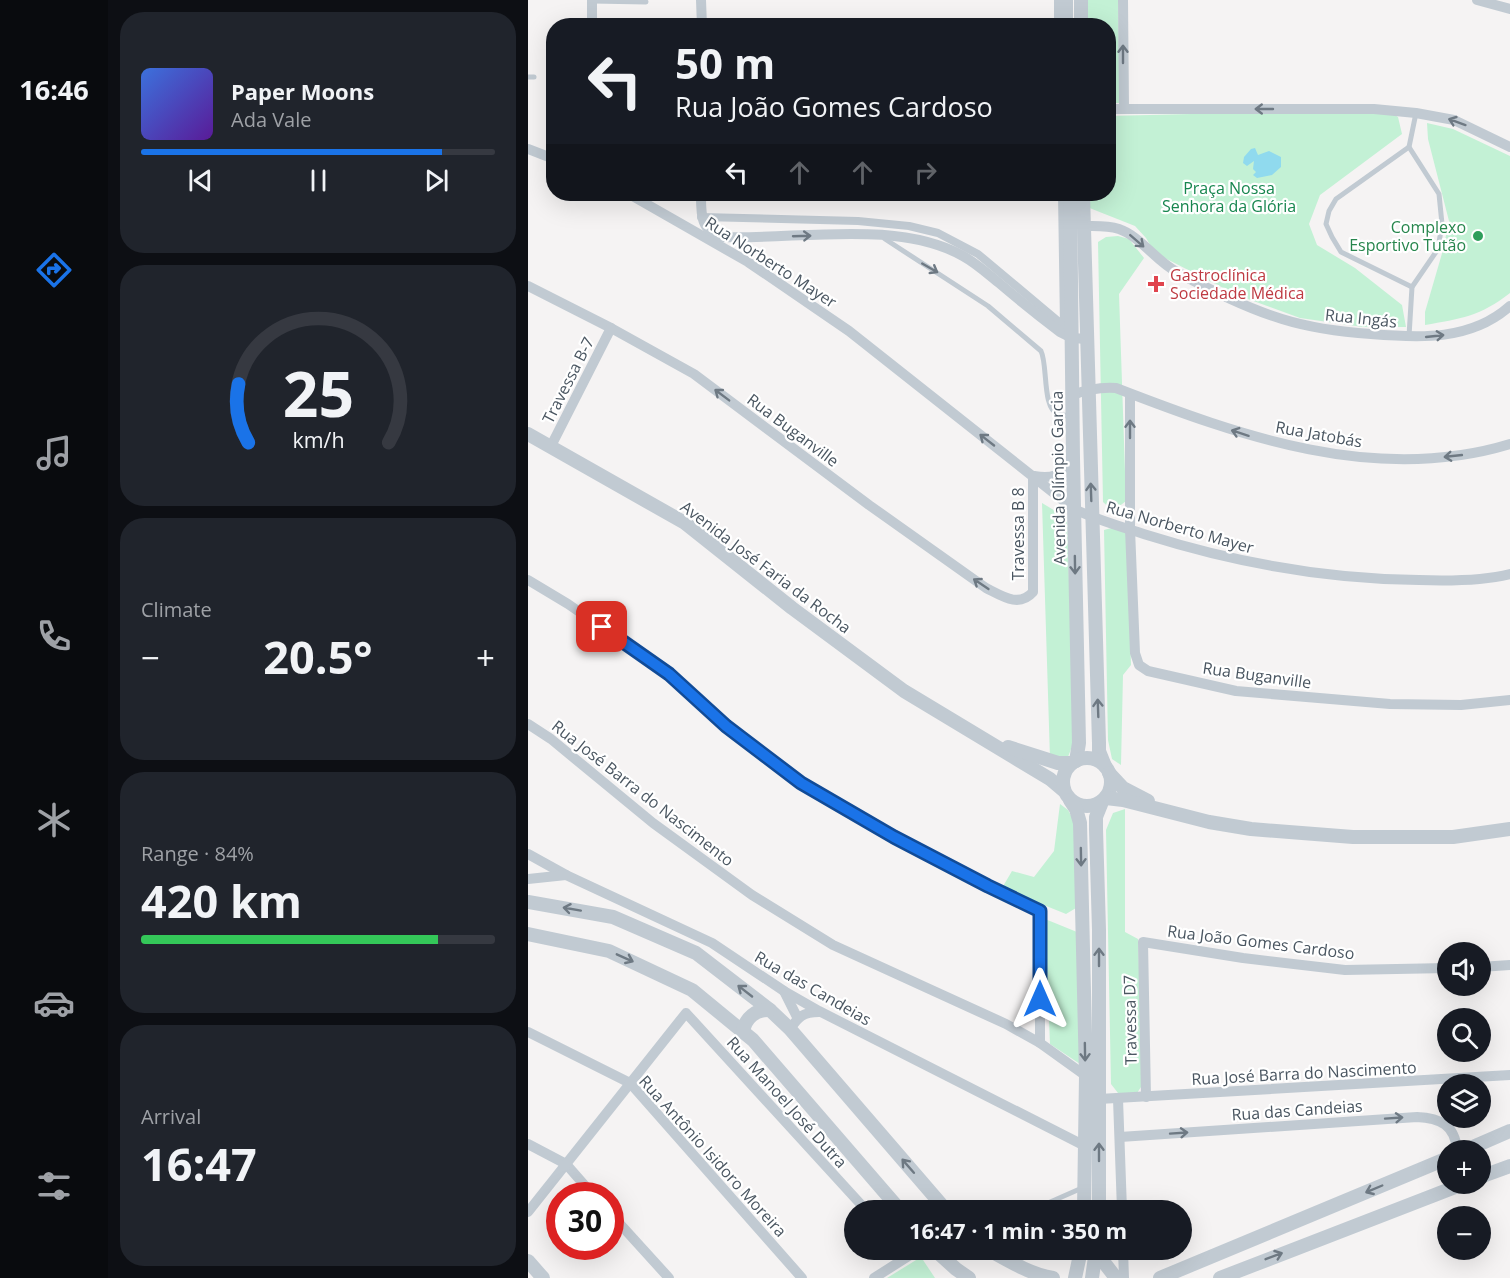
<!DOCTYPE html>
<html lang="en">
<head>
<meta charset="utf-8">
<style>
  :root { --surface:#171b24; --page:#20242c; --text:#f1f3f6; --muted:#9ea1a6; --line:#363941; --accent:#1a73e8 }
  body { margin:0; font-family:"Open Sans",sans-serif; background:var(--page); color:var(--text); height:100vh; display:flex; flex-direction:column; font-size:22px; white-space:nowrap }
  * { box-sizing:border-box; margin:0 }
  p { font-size:20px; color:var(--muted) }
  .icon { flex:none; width:33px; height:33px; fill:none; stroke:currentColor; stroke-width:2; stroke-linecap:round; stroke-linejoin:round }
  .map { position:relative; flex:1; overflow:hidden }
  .panel { display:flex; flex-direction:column; gap:12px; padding:12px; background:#0d0f14; width:420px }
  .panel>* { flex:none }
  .hud { position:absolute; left:18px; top:18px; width:570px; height:183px; border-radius:24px; box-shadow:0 6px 24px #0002; background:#171b24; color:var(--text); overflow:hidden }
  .tools { position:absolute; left:909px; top:942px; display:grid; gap:12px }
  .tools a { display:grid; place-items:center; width:54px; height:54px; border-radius:50%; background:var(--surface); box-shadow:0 6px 24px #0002; font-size:30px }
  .speed { position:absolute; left:18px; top:1182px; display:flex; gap:12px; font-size:30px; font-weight:700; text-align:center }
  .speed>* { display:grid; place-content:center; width:78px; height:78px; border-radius:50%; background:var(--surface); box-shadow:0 6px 24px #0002; line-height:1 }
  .speed .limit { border:9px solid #d22; background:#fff; color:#111 }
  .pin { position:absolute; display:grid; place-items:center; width:51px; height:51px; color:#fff; margin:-26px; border-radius:12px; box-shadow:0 3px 9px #0006 }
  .me { position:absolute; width:66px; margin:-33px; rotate:0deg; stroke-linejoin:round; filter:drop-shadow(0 0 4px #0008) }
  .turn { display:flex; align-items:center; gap:21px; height:126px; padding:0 30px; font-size:27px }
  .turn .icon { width:78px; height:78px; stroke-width:2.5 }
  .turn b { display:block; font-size:42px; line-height:51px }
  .lanes { display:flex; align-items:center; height:57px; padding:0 30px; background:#0003; justify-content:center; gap:30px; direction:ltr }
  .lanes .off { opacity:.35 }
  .big { font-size:45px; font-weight:700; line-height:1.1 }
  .panel .widget { flex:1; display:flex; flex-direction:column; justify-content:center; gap:9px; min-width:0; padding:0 21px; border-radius:24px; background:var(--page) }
  .panel .dial { align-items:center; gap:0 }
  .dial svg { height:156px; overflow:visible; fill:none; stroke:var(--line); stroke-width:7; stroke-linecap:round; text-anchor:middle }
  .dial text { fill:var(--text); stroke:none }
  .song { display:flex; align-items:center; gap:18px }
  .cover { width:72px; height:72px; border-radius:9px; background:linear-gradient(135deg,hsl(220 70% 55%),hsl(270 70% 35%)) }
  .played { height:6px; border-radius:3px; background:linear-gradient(90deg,var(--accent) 85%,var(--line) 85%) }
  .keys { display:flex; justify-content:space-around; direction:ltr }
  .heat { display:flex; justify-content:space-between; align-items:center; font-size:33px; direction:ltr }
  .charge { height:9px; border-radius:4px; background:linear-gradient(90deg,#34c759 84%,var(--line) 0) }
  .trip { position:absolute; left:316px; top:1200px; width:348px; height:60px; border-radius:30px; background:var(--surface); box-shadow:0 6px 24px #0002; font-weight:700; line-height:60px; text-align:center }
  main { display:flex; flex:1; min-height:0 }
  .dock { display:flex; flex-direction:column; width:108px; justify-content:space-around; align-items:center; background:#090b0e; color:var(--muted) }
  .dock .icon { width:42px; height:42px }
  .dock .on { color:var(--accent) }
  .dock b { font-size:27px; color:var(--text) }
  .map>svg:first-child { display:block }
  .green { fill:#c3f1d5 }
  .water { fill:#90daee }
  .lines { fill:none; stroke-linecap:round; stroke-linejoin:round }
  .service { stroke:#c1cad2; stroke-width:5 }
  .pedestrian { stroke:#c1cad2; stroke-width:8 }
  .minor { stroke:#c1cad2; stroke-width:10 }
  .tertiary { stroke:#c1cad2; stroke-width:14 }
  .oneway { stroke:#6e7983 }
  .route-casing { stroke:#114b97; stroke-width:15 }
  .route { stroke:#1a73e8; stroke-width:10 }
  .leisure-dot { fill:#2e9e5b; stroke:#fff; stroke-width:2 }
  .health-dot { fill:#e0444e; stroke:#fff; stroke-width:2 }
  .labels { text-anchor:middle; stroke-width:4.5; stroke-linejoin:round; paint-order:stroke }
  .park-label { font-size:16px; fill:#17864f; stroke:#fff }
  .leisure-label { font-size:16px; fill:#27864d; stroke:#fff; text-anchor:end }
  .street-label { font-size:16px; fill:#4a5661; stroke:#fff }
  .health-label { font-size:16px; fill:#be3a42; stroke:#fff; text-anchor:start }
</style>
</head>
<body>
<main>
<nav class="dock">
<b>16:46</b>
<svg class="icon on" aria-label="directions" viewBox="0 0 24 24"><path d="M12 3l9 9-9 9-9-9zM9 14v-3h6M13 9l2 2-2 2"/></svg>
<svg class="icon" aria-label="music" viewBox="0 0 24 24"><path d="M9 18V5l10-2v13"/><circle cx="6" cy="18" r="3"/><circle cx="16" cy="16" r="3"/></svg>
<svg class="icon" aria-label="phone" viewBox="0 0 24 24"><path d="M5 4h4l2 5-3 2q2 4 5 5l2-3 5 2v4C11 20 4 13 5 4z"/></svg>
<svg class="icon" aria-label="climate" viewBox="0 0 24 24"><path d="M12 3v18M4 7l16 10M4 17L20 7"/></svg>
<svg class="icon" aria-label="car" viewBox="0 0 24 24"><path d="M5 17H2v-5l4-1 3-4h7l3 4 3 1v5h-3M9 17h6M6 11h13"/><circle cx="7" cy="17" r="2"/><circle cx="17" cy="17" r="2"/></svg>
<svg class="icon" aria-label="filters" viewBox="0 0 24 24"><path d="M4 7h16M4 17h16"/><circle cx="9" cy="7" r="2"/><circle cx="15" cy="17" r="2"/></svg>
</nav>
<section class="panel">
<div class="widget">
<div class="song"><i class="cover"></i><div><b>Paper Moons</b><p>Ada Vale</p></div></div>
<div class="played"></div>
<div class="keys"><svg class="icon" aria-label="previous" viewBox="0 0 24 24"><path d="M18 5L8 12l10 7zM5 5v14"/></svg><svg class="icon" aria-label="pause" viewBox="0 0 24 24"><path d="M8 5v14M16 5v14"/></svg><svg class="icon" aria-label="next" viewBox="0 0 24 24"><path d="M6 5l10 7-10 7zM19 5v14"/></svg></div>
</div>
<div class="widget dial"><svg viewBox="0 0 100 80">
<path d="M14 69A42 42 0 1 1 86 69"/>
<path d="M14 69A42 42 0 0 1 9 39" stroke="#1a73e8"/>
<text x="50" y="56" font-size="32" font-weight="700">25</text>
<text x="50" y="72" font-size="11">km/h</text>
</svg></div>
<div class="widget"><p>Climate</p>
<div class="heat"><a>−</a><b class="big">20.5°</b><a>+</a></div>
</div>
<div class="widget"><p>Range · 84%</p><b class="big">420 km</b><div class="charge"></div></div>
<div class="widget"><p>Arrival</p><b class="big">16:47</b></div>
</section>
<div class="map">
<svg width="982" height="1278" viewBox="0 0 982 1278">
  <rect width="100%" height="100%" fill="#f5f3f3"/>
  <g class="green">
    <path d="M557,0h33l2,103h-11l-1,-77h-23z"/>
    <path d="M747,112h114l9,5 4,17 -82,61 -11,29 8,21 38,23 47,37 4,22h-43l-63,-9 -63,-23 -82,-42 -9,-15 -11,-12 -48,-19v-13h21l1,-78z"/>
    <path d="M899,123l26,6 57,27v137c-29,23 -50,26 -85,32v-13l18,-62 6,-29 -21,-82z"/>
    <path d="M590,236l11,3 15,19 -25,36 7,207 -13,10 -10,-9 -5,-260 8,-5z"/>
    <path d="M514,503l25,15 7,223 -6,16 -18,1z"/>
    <path d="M587,527l12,7 4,131 -8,10 -2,90 -9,-6 -4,-19 -4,-210z"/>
    <path d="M532,804l8,6 8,15v83l-10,6 -64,-26 10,-17 22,6 20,-26z"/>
    <path d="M597,809v123l13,7 5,145 -6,9h-19l-7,-9 -5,-254 7,-17z"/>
    <path d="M517,919l32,13 3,132 -30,-20z"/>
    <path d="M393,1257l14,21h-48z"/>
  </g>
  <path class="water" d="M727,148l3,7 11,-4 12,6v10l-9,8 -15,3 -4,-3 3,-3 -3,-3 1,-8 -7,5 -4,-3 1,-6 7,-8z"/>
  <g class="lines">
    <g class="service">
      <path d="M64,1l54,1"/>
      <path d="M0,77h6"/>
      <path d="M881,147l-73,52 -7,12 -3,13 6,13 9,15 71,35"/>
      <path d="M357,239l103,67 53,45c7,14 1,58 17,63 4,2 10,1 15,1"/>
      <path d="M881,336l3,-49 26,-38 4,-25 -3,-30 -30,-47 7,-34"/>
      <path d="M515,1210l5,-7 34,-15"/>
      <path d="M488,1263l7,-13"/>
    </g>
    <g class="pedestrian">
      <path d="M530,0v26"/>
      <path d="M173,217l157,4 51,5 29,7 40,21 86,72 -2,-132"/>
    </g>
    <g class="minor">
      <path d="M64,0v26"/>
      <path d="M173,0l1,26"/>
      <path d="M595,0l1,108"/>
      <path d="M949,0l33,9"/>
      <path d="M580,109h266l42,4 38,7 56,27"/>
      <path d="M0,149l26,10"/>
      <path d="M101,194l119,68 101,69 225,178c23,11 48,18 73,26 89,28 178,44 272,45 29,1 63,1 91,-6"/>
      <path d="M173,194c0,20 -1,37 22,43 74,3 173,-18 240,19 13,7 25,18 36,27 20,17 40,33 61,49l12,6 15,1"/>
      <path d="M555,226c12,0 24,-1 36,3 21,7 37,32 58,43 33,18 69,36 105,47 29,9 59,13 89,15 49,4 100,7 139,-28"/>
      <path d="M0,286l83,42 83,46 175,131 117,83c16,8 33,20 47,4v-116"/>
      <path d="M602,394v135l5,124 4,12 9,6 88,20 154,13 71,1 49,-5"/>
      <path d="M545,395c15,-6 27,-8 43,-7 124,48 260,97 394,56"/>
      <path d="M23,446l60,-118"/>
      <path d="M506,476c22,4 25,-2 39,-18"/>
      <path d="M0,580l40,24 101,70 57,52 75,57 93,54 94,50 52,24v132"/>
      <path d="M0,724l23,15 102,84 99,72 81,50 173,79 34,19 46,33"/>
      <path d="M0,854l38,21 146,68 72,48 35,20 266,135"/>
      <path d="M0,879l38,-4"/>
      <path d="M952,967l30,-2"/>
      <path d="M256,991l13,26"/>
      <path d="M262,1029c8,-12 13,-17 29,-17"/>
      <path d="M0,1032l102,51 172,195"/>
      <path d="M618,1097l-3,-155 100,16 102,12 103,-2"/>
      <path d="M571,1099l411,-24"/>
      <path d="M590,1099l4,111"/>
      <path d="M592,1137l297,-20c23,1 38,8 40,33"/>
      <path d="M0,1144l38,20 28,32"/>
      <path d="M0,1212l158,-199 180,197"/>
      <path d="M82,1213l59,65"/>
      <path d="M595,1250l1,28"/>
      <path d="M346,1278l44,-28"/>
    </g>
    <g class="tertiary">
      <path d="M538,0v26"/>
      <path d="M553,0v26"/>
      <path d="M542,194l3,264 6,285 -3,18"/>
      <path d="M555,194l16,549v8l6,15"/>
      <path d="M0,434l157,89 107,85 112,83 146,88 13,11"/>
      <path d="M480,747l50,16h14"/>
      <circle cx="559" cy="782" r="24"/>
      <path d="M581,773l14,15 25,13"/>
      <path d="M578,798l17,2 86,22 42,7 102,8h100l57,-8"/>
      <path d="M542,800l6,9 4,14 6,253 -2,134"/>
      <path d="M0,902l85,15 83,36 74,57 20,19 156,181"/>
      <path d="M0,934l81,17 83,39 61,50 147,170"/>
      <path d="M215,1032c2,-14 13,-23 27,-22"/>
      <path d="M938,1150l44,-19"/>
      <path d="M952,1177l30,-11"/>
      <path d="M571,1210v-280l-3,-101v-12l6,-15"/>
      <path d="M407,1250l21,19 13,9"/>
      <path d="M461,1250c20,11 41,24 64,28"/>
      <path d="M568,1252l20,26"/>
      <path d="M0,1261l15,17"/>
      <path d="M547,1278l6,-28"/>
      <path d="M564,1278l4,-28"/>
      <path d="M632,1278l288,-120"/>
      <path d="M692,1278l243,-94"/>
    </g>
  </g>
  <defs><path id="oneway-shaft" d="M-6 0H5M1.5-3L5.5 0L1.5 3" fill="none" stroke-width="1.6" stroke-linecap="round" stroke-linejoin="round" transform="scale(1.5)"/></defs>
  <g class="oneway">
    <use href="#oneway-shaft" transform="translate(595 54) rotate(-90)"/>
    <use href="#oneway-shaft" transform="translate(736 109) rotate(-180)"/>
    <use href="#oneway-shaft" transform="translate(929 122) rotate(-160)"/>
    <use href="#oneway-shaft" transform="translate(274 236) rotate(-2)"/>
    <use href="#oneway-shaft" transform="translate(609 241) rotate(41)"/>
    <use href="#oneway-shaft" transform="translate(402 268) rotate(30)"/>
    <use href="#oneway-shaft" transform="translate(907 336) rotate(-6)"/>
    <use href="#oneway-shaft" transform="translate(194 395) rotate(-143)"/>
    <use href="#oneway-shaft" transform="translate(602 429) rotate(-90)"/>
    <use href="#oneway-shaft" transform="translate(712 433) rotate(-162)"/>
    <use href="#oneway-shaft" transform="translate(459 440) rotate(-142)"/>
    <use href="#oneway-shaft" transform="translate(925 456) rotate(174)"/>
    <use href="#oneway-shaft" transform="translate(563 492) rotate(-92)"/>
    <use href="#oneway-shaft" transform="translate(547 565) rotate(89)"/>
    <use href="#oneway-shaft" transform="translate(453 584) rotate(-146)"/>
    <use href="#oneway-shaft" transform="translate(570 708) rotate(-92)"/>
    <use href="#oneway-shaft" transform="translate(553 857) rotate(89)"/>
    <use href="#oneway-shaft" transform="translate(44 909) rotate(-170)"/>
    <use href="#oneway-shaft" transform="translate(571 957) rotate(-90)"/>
    <use href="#oneway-shaft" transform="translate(97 958) rotate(24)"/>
    <use href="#oneway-shaft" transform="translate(217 991) rotate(-142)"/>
    <use href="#oneway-shaft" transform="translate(557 1052) rotate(89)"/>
    <use href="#oneway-shaft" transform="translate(866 1118) rotate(-4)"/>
    <use href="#oneway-shaft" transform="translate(651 1133) rotate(-4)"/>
    <use href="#oneway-shaft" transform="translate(571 1152) rotate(-90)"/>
    <use href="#oneway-shaft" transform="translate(380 1166) rotate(-131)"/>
    <use href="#oneway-shaft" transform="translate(846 1189) rotate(157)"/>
    <use href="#oneway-shaft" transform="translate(746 1256) rotate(-21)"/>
  </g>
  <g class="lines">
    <g class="route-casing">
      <path id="route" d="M74,627l67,47 57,52 75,57 93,54 94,49 52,25v88"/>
    </g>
    <use href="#route" class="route"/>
  </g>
  <circle class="leisure-dot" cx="950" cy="236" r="6"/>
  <path class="health-dot" d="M625 275h6v6h6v6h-6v6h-6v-6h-6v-6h6z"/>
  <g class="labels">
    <g class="park-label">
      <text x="701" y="194">Praça Nossa<tspan x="701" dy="18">Senhora da Glória</tspan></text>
    </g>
    <g class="leisure-label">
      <text x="938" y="233">Complexo<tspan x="938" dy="18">Esportivo Tutão</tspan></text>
    </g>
    <g class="street-label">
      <text transform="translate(243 262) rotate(33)" y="6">Rua Norberto Mayer</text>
      <text transform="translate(833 318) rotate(6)" y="6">Rua Ingás</text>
      <text transform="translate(40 380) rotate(-63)" y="6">Travessa B-7</text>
      <text transform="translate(265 430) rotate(37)" y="6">Rua Buganville</text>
      <text transform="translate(791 434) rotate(10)" y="6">Rua Jatobás</text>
      <text transform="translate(530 478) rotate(-91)" y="6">Avenida Olímpio Garcia</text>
      <text transform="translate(652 527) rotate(16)" y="6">Rua Norberto Mayer</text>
      <text transform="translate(490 534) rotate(-90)" y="6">Travessa B 8</text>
      <text transform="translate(238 567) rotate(37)" y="6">Avenida José Faria da Rocha</text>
      <text transform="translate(729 675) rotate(8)" y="6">Rua Buganville</text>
      <text transform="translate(115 793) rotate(38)" y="6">Rua José Barra do Nascimento</text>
      <text transform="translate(733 942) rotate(7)" y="6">Rua João Gomes Cardoso</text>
      <text transform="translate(285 988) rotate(30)" y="6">Rua das Candeias</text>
      <text transform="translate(602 1020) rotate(-91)" y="6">Travessa D7</text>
      <text transform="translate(776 1073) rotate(-3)" y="6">Rua José Barra do Nascimento</text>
      <text transform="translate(259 1102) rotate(48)" y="6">Rua Manoel José Dutra</text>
      <text transform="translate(769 1110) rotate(-4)" y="6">Rua das Candeias</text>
      <text transform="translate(185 1156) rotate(48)" y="6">Rua Antônio Isidoro Moreira</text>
    </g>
    <g class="health-label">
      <text x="642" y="281">Gastroclínica<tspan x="642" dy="18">Sociedade Médica</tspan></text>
    </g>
  </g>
</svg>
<div class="tools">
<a><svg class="icon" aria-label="sound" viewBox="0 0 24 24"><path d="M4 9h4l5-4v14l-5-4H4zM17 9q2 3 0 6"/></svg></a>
<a><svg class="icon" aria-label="search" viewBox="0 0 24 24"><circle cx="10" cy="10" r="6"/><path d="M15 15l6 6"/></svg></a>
<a><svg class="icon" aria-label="layers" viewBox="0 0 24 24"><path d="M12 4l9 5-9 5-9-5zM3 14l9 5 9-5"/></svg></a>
<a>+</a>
<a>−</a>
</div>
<div class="speed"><div class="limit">30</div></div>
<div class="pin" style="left:74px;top:627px;background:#d93025"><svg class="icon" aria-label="arrive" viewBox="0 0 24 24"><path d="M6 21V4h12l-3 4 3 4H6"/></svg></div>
<svg class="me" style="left:512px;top:999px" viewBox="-20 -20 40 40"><path d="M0-17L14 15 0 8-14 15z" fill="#1a73e8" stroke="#fff" stroke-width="4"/></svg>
<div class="trip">16:47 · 1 min · 350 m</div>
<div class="hud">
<div class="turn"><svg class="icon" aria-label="left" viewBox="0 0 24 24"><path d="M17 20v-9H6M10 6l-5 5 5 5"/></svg><div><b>50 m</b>Rua João Gomes Cardoso</div></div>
<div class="lanes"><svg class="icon" aria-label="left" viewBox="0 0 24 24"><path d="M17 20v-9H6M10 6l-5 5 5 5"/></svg><svg class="icon off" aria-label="ahead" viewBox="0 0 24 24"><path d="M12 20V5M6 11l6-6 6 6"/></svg><svg class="icon off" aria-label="ahead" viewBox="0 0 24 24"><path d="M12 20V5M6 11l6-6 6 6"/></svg><svg class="icon off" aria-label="right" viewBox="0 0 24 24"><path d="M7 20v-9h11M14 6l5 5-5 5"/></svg></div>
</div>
</div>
</main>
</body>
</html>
